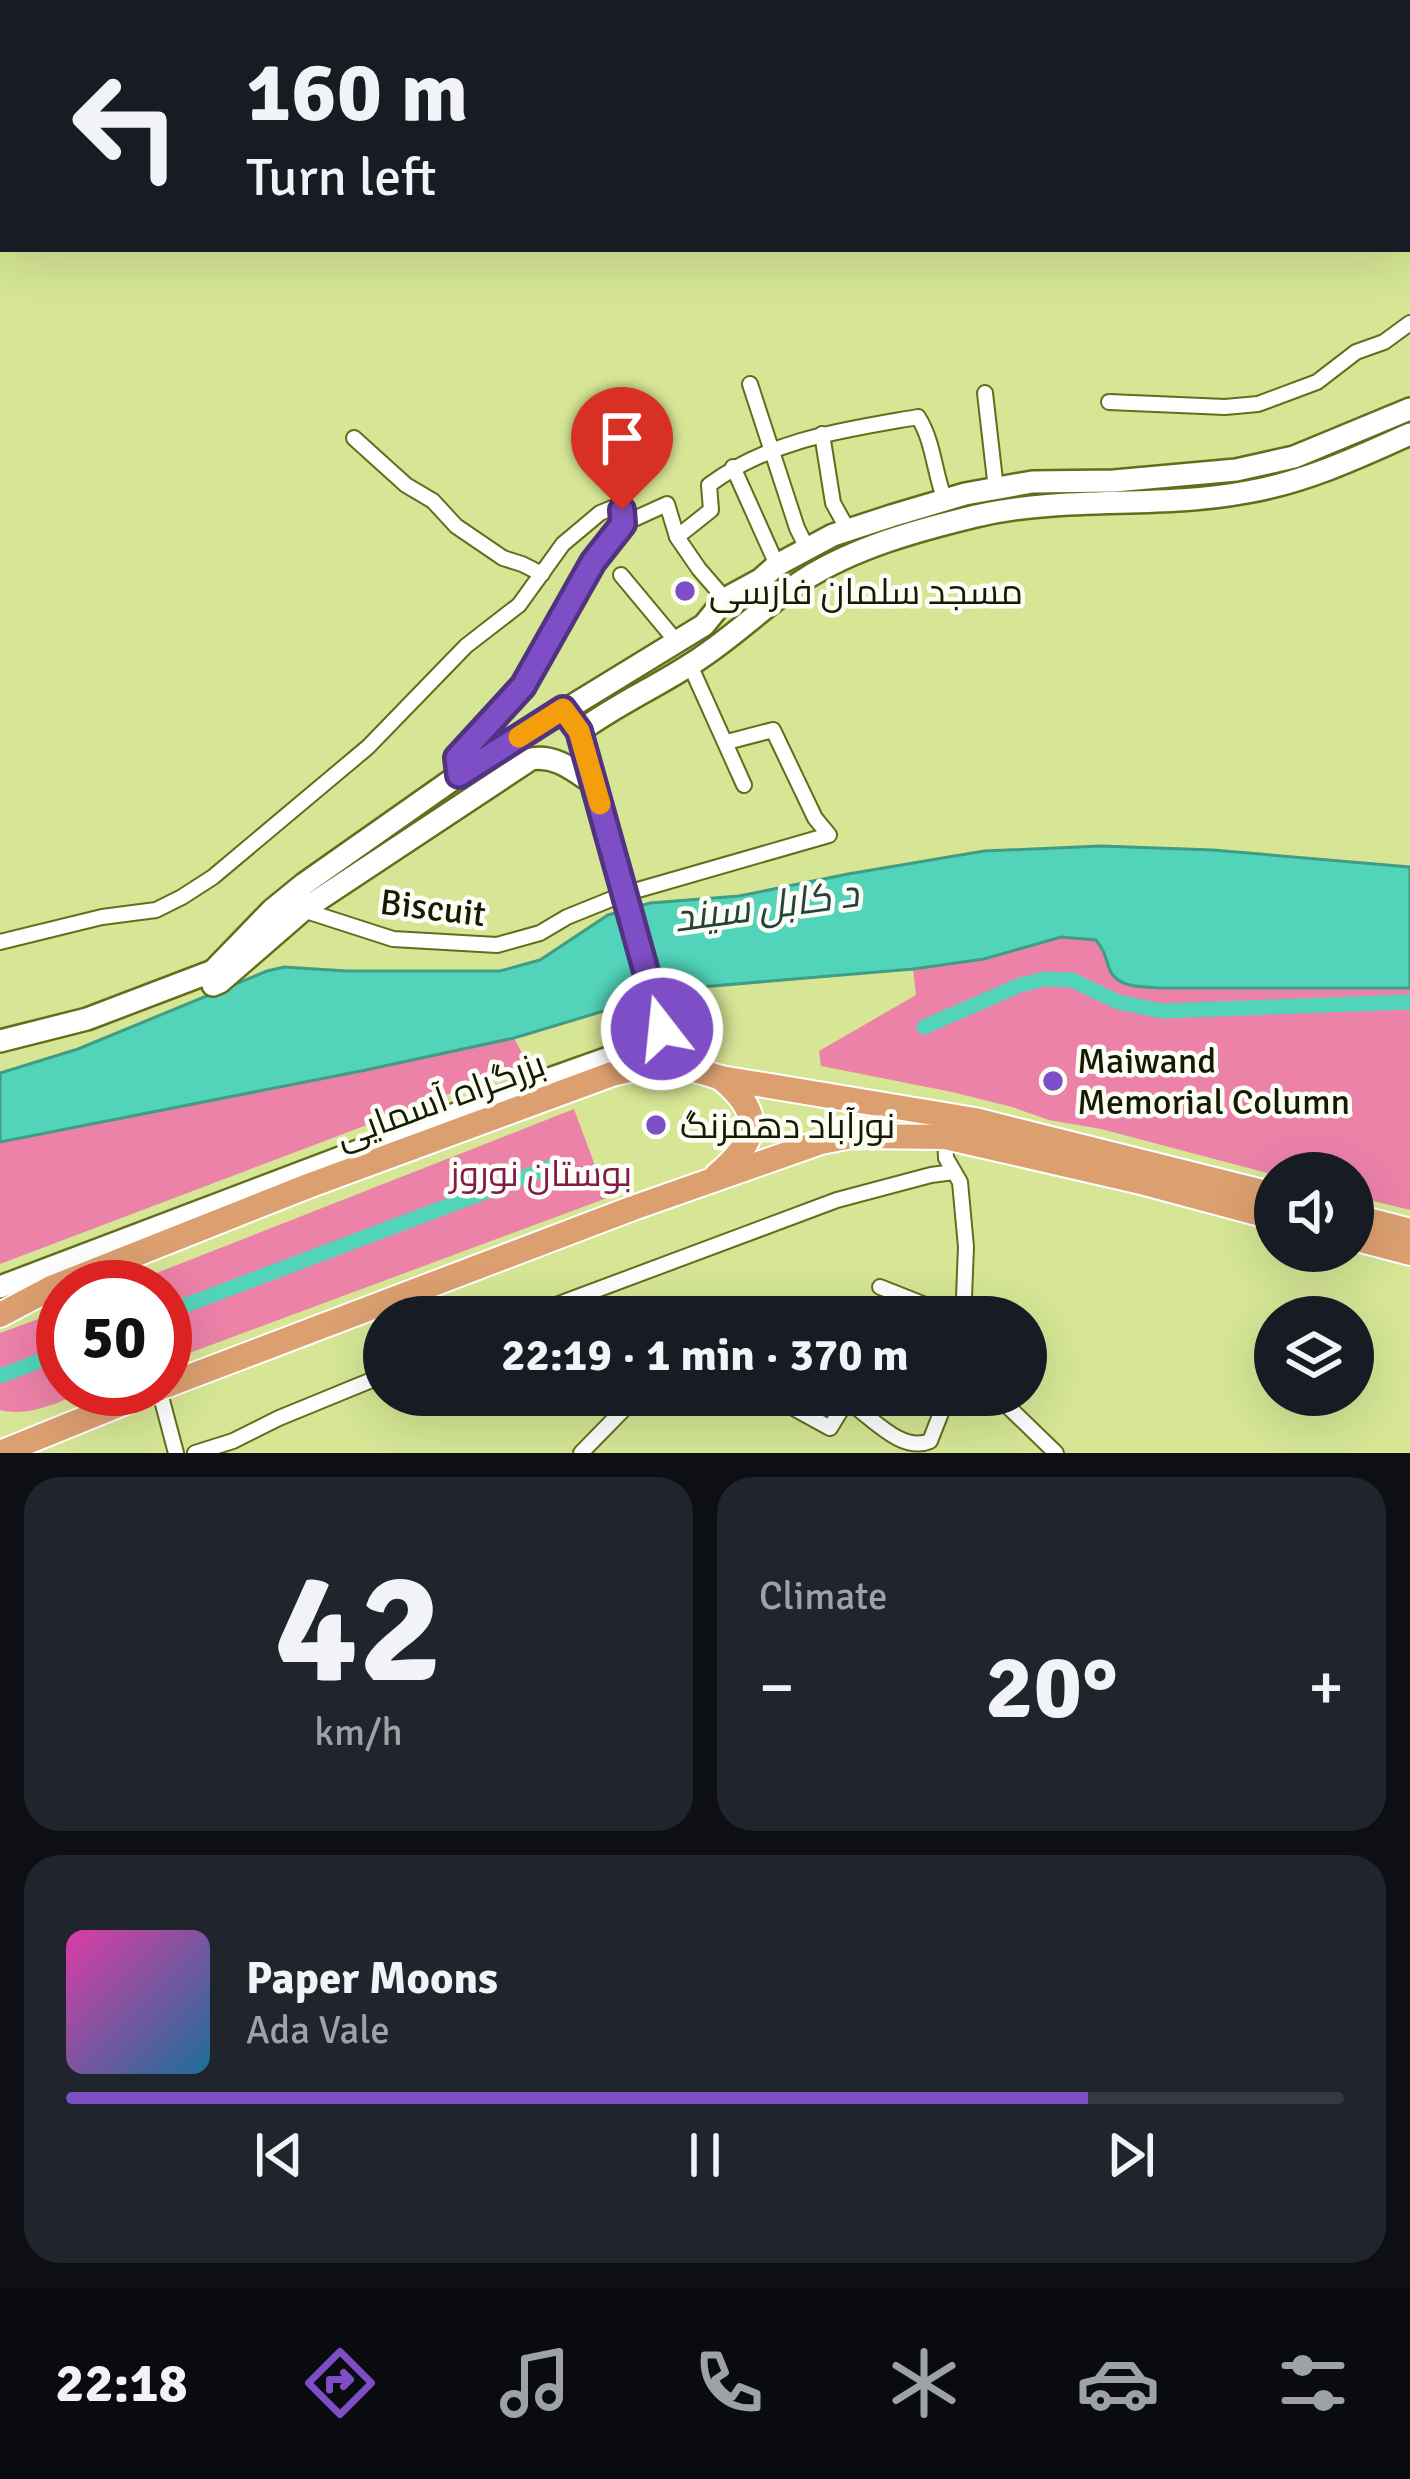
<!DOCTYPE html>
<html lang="en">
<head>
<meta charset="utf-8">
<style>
  :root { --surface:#171b24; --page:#20242c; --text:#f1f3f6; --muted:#9ea1a6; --line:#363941; --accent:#7d4ec6 }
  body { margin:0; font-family:Signika,Cairo,sans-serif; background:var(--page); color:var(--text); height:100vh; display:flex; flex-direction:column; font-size:45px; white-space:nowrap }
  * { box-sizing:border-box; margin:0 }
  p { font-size:39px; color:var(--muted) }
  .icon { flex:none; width:66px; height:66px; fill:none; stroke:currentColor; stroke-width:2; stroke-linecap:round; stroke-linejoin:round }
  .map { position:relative; height:1453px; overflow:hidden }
  .panel { display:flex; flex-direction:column; gap:24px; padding:24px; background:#0d0f14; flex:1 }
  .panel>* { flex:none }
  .guide { position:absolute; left:0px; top:0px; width:1410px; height:252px; box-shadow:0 12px 48px #0002; background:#171b24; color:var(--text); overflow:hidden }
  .tools { position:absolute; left:1254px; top:1152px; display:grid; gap:24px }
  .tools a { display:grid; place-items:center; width:120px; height:120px; border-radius:50%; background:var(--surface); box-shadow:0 12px 48px #0002; font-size:60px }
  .speed { position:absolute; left:36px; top:1260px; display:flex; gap:24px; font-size:60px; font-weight:700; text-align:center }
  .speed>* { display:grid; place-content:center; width:156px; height:156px; border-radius:50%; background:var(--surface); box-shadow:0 12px 48px #0002; line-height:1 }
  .speed .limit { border:18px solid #d22; background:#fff; color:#111 }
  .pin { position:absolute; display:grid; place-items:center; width:102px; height:102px; color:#fff; margin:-123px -51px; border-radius:50% 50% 50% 0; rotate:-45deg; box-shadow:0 0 12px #0007 }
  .pin .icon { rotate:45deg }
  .me { position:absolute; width:132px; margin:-66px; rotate:344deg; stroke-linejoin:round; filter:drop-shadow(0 0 9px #0008) }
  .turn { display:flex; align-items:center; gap:42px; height:252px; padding:0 48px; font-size:54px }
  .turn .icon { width:156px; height:156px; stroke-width:2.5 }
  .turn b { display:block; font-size:84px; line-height:102px }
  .big { font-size:90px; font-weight:700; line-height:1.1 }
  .panel .tile { flex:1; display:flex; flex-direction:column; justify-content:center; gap:18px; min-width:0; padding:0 42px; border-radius:36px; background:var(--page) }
  .panel .dial { align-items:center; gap:0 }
  .dial b { font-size:156px; line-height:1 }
  .song { display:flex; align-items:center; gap:36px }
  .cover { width:144px; height:144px; border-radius:18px; background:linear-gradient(135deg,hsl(320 70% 55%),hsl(200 70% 35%)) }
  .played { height:12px; border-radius:6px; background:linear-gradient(90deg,var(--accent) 80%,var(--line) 80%) }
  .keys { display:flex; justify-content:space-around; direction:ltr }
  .heat { display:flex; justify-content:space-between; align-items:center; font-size:66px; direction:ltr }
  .panel .tiles { flex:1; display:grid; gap:24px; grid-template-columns:1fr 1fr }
  .tile:last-child { grid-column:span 2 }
  .trip { position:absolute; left:363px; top:1296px; width:684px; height:120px; border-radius:60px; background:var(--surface); box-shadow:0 12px 48px #0002; font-weight:700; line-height:120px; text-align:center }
  .tabs { display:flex; height:192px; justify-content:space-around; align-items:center; background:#090b0e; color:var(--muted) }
  .tabs .icon { width:84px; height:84px }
  .tabs .selected { color:var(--accent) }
  .tabs b { font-size:54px; color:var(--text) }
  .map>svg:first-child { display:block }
  .green { fill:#ed82a9 }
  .water { fill:#52d4bb; stroke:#409c83; stroke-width:3 }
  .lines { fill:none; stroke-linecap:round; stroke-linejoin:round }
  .canal { stroke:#52d4bb; stroke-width:15 }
  .minor-casing { stroke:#626e1c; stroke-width:18 }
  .secondary-casing { stroke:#626e1c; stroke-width:26 }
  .trunk-casing { stroke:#fff; stroke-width:28 }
  .minor { stroke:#fff; stroke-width:14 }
  .secondary { stroke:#fff; stroke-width:21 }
  .trunk { stroke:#dca070; stroke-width:24 }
  .route-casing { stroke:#513381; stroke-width:30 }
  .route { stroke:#7d4ec6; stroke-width:21 }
  .slow { stroke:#f59e0b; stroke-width:21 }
  .poi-dot { fill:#7d4ec6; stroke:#fcfef6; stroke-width:4.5 }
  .labels { text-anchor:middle; stroke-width:9; stroke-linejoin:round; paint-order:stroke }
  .poi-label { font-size:36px; fill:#161b00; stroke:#fcfef6; text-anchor:start }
  .street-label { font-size:36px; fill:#161b00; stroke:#fcfef6 }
  .park-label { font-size:36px; fill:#821a4a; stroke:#fcfef6 }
  .water-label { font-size:39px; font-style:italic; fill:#26423b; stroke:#fcfef6 }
</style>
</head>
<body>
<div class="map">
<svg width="1410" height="1453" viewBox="0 0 1410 1453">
  <rect width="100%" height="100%" fill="#d6e695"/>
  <g class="green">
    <path d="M1061,937l35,3 11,16 3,17 15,11 39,4h246v222l-57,-14v-23h-78v2l-174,-46 -52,-9 -37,-13 -60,-15 -131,-26 -2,-15 97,-56 -3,-26 71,-10z"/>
    <path d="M514,1038l14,26 -528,200v-122l361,-71z"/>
    <path d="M574,1109l33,89 -442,164v-75h-44z"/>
    <path d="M63,1310v79h29c-30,11 -61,29 -92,21v-77z"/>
  </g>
  <path class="water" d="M1101,846l112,4 197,17v121h-246c-19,-1 -48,1 -55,-20 -4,-12 -5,-18 -13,-28l-35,-3 -77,22 -71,10 -236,20 -163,49 -153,33 -361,71v-69l78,-24 189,-78 17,-4 63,4h153l40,-11 68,-45 42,-12 89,-7 109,-22 136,-23z"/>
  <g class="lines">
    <g class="canal">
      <path d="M924,1027l96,-42 25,-6 27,1 46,22 44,9 248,-9"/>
      <path d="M165,1313l386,-146 13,-2"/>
      <path d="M0,1376l63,-24"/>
    </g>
    <g class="minor-casing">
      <g id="minor">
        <path d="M928,0v3"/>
        <path d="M1112,0l6,3"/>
        <path d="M816,3l1,-3"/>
        <path d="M1407,138l3,-8"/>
        <path d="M750,384l47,144 11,22"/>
        <path d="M985,393l11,96"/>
        <path d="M1109,402l116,5 33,-3 59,-22 39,-30 28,-10 26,-19"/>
        <path d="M822,434l11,69 15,27"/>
        <path d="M354,438l52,47 27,16 23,25 47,32 19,6 20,10"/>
        <path d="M733,467l44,98"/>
        <path d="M623,524l44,-20 10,33 34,-27 -2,-25c62,-46 135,-55 209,-68 16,25 16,56 27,83"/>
        <path d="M677,537l22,32 26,30"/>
        <path d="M621,575l55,66"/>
        <path d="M690,665l54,120"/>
        <path d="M303,910l90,29 104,6 43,-12 27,-16 57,-23 205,-59 -14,-17 -42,-88 -46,12"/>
        <path d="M0,942l102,-25 54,-7 26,-13 31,-20 155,-130 98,-101 53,-41 44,-61 37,-31 17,-7 5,4 1,14 -30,38 -70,124 -66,72 2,17"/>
        <path d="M945,1137l1,21 14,24 6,65 -2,50 -7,20"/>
        <path d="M880,1287l76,30"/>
        <path d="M524,1317l313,-117 94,-25 23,-3"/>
        <path d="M159,1389l17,64"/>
        <path d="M770,1395l60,33 14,-23h9c21,15 50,48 77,36l18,-46"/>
        <path d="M996,1395l60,58"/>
        <path d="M195,1453l38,-12 46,-23 105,-43"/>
        <path d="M581,1453l42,-43 -15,-15"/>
      </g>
    </g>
    <g class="secondary-casing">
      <g id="secondary">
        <path d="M574,724l5,8 83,297 14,23 14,15"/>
        <path d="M579,732c35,-26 73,-43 109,-66 42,-25 76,-61 117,-87 51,-32 113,-49 171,-63 89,-21 181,-7 271,-24 58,-10 110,-34 163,-58"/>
        <path d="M213,985l7,-3 83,-72 228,-151c25,-4 42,11 63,25"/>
        <path d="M0,1041l87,-22 126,-48 59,-61 32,-26 155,-109 245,-150 21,-26 35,-19 17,-15 56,-30 58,-19 74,-22 67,-12 82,-1 122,-11 58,-13 116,-48"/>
        <path d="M0,1287l527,-200 107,-38 28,-20"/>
      </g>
    </g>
    <g class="trunk-casing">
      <g id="trunk">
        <path d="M717,1175c42,-36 48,-60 4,-97"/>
        <path d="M1353,1216l57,15"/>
        <path d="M1353,1238l57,15"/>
        <path d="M0,1315l51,-27 257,-102 304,-112c42,-11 69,-10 109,4l254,42 300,75"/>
        <path d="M165,1386l468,-178 188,-66 31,-6 93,1 192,44 138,37"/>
        <path d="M0,1453l158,-64"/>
      </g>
    </g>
    <use href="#minor" class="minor"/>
    <use href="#secondary" class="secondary"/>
    <use href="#trunk" class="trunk"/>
  </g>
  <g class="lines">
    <g class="route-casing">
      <path id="route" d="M622,510l1,14 -30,38 -70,124 -66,72 2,17 104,-66 16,22 83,298"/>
    </g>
    <use href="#route" class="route"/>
    <path class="slow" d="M519,737l44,-28 16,22 21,73"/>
  </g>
  <g class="poi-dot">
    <circle cx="685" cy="591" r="12"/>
    <circle cx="1053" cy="1081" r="12"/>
    <circle cx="656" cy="1125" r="12"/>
  </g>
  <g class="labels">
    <g class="poi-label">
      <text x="709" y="604">مسجد سلمان فارسی</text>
      <text x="1077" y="1073">Maiwand<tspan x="1077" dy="41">Memorial Column</tspan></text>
      <text x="680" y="1138">نورآباد دهمزنگ</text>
    </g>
    <g class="street-label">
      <text transform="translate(433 907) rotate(7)" y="13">Biscuit</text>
      <text transform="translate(440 1099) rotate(-20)" y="13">بزرگراه آسمایی</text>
    </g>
    <g class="park-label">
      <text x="541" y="1186">بوستان نوروز</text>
    </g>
    <g class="water-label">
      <text transform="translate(766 905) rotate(-8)" y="14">د کابل سيند</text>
    </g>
  </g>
</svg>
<div class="tools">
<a><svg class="icon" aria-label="sound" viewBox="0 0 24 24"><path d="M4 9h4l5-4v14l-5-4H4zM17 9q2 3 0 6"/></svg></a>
<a><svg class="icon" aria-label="layers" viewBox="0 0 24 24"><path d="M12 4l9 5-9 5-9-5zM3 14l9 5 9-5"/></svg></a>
</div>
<div class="speed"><div class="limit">50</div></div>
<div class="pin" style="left:622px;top:510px;background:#d93025"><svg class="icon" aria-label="arrive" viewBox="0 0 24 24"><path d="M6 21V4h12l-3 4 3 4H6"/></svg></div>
<svg class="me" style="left:662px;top:1029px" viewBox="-20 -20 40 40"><circle r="17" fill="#7d4ec6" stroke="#fff" stroke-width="3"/><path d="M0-11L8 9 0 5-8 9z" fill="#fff"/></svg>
<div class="trip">22:19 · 1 min · 370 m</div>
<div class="guide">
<div class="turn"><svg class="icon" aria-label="left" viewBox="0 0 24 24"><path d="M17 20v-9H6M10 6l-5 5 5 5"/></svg><div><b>160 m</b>Turn left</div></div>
</div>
</div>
<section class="panel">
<div class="tiles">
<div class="tile dial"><b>42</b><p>km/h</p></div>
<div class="tile"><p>Climate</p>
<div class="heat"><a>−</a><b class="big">20°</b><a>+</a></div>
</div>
<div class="tile">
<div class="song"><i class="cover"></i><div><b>Paper Moons</b><p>Ada Vale</p></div></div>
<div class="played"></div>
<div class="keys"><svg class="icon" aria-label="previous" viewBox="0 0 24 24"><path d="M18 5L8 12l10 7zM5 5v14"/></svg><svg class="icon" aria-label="pause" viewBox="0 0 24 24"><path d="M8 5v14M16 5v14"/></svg><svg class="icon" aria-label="next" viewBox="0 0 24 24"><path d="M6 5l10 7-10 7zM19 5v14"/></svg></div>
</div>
</div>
</section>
<nav class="tabs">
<b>22:18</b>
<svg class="icon selected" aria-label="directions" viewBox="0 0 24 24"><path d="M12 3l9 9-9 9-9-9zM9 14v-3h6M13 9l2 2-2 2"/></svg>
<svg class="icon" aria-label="music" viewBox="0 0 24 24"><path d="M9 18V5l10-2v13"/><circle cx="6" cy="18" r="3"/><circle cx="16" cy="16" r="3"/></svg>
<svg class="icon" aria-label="phone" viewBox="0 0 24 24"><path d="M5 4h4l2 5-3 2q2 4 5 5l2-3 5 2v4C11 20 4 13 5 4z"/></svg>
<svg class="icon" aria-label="climate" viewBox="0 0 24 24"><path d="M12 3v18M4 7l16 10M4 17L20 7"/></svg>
<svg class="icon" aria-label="car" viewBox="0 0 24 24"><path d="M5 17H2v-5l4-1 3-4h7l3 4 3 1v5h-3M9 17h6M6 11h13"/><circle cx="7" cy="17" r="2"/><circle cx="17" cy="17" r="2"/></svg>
<svg class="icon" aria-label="filters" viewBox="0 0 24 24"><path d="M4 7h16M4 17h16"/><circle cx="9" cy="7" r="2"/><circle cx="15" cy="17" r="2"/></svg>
</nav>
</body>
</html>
